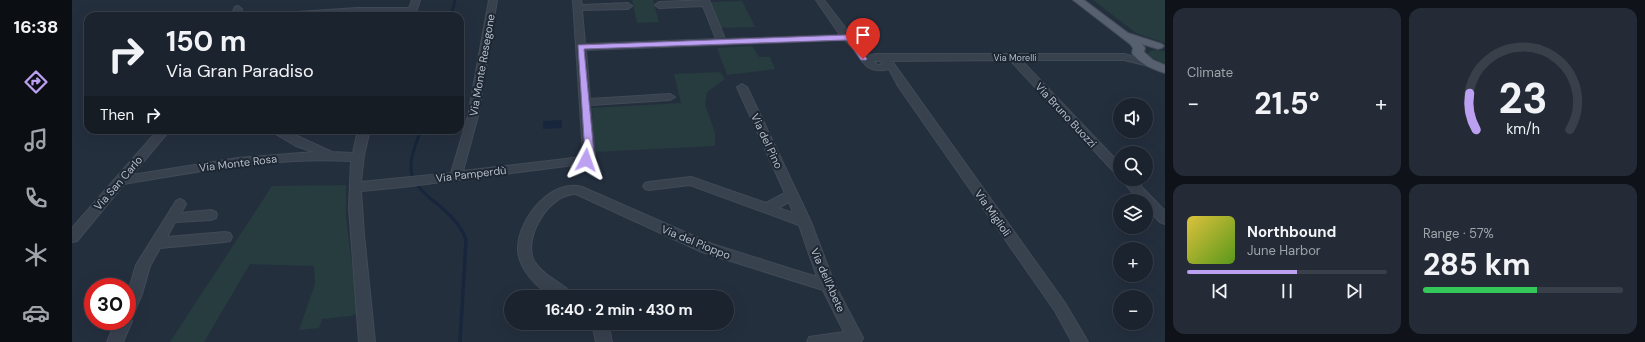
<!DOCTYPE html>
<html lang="en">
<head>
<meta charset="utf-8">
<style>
  :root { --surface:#1b232e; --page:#242b36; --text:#f1f3f6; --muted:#a0a4aa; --line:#39404a; --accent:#bca0f2 }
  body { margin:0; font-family:"DM Sans",sans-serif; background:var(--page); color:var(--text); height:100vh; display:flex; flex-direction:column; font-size:15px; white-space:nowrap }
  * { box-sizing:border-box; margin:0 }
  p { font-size:13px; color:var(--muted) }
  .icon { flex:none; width:22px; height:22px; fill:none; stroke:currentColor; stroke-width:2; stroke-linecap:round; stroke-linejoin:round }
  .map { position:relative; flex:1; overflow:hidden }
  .sheet { display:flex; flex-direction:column; gap:8px; padding:8px; background:#0f1319; width:480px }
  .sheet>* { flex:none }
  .top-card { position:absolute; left:12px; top:12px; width:380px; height:122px; border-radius:12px; box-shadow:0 4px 16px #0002,0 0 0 1px var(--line); background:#1b232e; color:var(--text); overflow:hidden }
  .controls { position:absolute; left:1041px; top:98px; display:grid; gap:8px }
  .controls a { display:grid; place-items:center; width:40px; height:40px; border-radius:50%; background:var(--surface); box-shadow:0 4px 16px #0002,0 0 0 1px var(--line); font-size:20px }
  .speed { position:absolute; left:12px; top:278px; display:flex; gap:8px; font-size:20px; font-weight:700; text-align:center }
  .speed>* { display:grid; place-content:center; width:52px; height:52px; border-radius:50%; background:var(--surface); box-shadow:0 4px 16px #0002,0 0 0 1px var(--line); line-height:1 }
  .speed .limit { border:6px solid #d22; background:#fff; color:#111 }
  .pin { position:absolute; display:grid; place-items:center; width:34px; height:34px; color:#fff; margin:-41px -17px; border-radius:50% 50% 50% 0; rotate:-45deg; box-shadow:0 0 4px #0007 }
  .pin .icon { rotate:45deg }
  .me { position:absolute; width:44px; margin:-22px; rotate:4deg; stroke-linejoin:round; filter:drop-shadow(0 0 3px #0008) }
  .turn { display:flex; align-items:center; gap:14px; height:84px; padding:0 16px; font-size:18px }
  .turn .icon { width:52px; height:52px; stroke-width:2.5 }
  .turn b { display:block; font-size:28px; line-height:34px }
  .then { display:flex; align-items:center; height:38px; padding:0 16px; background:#0003; gap:8px; font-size:15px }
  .big { font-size:30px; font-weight:700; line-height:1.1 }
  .sheet .tile { flex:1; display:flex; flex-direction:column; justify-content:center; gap:6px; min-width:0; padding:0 14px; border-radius:12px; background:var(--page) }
  .sheet .dial { align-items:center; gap:0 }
  .dial svg { height:104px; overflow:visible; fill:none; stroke:var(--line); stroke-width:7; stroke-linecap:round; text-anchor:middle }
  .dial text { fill:var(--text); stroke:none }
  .song { display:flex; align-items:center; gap:12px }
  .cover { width:48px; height:48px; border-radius:6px; background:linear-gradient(135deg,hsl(50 70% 55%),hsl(90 70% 35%)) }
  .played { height:4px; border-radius:2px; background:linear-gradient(90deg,var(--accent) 55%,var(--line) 55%) }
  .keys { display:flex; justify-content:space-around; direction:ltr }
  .heat { display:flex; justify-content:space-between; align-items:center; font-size:22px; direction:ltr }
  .charge { height:6px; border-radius:3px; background:linear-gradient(90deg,#34c759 57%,var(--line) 0) }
  .sheet .tiles { flex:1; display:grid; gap:8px; grid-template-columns:repeat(2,1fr) }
  .trip { position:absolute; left:432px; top:290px; width:230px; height:40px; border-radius:20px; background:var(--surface); box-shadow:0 4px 16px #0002,0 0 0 1px var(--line); font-weight:700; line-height:40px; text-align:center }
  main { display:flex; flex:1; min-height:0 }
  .menu { display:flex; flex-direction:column; width:72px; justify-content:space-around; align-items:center; background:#0b0e12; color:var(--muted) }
  .menu .icon { width:28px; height:28px }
  .menu .current { color:var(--accent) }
  .menu b { font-size:18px; color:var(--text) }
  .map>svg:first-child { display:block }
  .green { fill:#263c3f }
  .water { fill:#17263c }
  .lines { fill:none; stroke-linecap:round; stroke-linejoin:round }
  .stream-far2 { stroke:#17263c; stroke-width:2.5 }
  .stream-far1 { stroke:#17263c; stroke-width:3 }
  .stream { stroke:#17263c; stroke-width:3.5 }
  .minor-casing { stroke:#414a57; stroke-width:2 }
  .major-casing { stroke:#414a57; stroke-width:2 }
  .minor { fill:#38414e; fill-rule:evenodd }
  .major { fill:#56606e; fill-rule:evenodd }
  .route { fill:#bca0f2; stroke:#7a689d }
  .labels { text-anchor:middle; stroke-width:4; stroke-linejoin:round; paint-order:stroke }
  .far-street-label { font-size:9px; fill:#b4bcc9; stroke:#1d2633 }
  .street-label { font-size:11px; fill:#b4bcc9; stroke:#1d2633 }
</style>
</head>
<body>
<main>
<nav class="menu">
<b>16:38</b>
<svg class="icon current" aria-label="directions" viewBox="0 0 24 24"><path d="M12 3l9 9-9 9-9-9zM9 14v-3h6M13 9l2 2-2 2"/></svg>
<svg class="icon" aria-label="music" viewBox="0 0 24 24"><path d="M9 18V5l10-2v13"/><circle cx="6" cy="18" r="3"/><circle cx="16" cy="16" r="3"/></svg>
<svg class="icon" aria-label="phone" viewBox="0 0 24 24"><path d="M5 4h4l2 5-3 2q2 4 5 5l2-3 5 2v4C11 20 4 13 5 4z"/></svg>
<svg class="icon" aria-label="climate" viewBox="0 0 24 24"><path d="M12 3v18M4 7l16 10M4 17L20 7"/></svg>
<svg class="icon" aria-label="car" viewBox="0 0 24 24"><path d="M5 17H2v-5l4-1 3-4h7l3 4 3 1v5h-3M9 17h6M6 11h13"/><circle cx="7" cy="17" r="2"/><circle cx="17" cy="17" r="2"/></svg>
</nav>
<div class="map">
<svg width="1093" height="342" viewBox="0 0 1093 342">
  <rect width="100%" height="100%" fill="#242f3e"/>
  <g class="green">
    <path d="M560,0h21l6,22 -22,1z"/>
    <path d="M1021,0h72v43l-29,-10z"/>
    <path d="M670,1l13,26 -35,1 -10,-26z"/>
    <path d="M680,46l7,11h11l5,12 -48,6 -10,-27z"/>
    <path d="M1082,50l11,1v13l-16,-8 -1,-4z"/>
    <path d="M648,72l5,7 -18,13 -2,12 10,29v13l-120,6 -3,-44 89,-5 -7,-29z"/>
    <path d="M274,185v33l12,95 -7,3 -29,3 -3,9 -20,2 16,-46 -1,-18 -64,-2 -46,78h-34l102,-156z"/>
  </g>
  <path class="water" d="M490,120v8l-19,1v-8z"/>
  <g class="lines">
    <path class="stream-far2" d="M379,16l4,-16"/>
    <path class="stream-far1" d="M349,130c-14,36 -17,48 15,73"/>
    <path class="stream" d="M363,202c13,11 26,22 31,38l-6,102"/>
    <g class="minor-casing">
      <g id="minor">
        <path d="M340,0h8l-5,16h-8v-2l-128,2 4,-3 74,-5h52z"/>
        <path d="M417,0h8l-19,116 -15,55 119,-14 1,-3 -10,-154h8l1,5 46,-2 4,3 -4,3 -46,1 3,34 131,-5 -13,-33 -44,2 -4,-3 4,-3 50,-2 16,39 115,-4 -24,-35h8l43,56 9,-2h248l28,7 2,2 -2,2 -3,1 -25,-6h-103l99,104v11l-4,-1 -106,-114 -118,1 173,242 23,39h-16l-17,-31 -157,-225 -9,-17c-28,7 -28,-17 -45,-29l-258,10 4,49 80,-5 5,3 -5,3 -80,5 5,49 -5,9 -187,24 -42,4 3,44 11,107h-16l-10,-134 2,-47c-77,-4 -151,10 -227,23l-47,57 -5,1v-14l86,-98h12l-38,45 106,-17 76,-6 -18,-6 -27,-16h15l48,22 21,1 5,-23h12l-6,25 -3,27 90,-9 17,-57zM801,61h6l5,3 -6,1z"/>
        <path d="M166,6l4,3 -3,7h-8l4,-9z"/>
        <path d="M670,84l5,3 64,135 24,63 28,53 -2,4h-54l2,-5 35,-5 -21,-42 -121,-38 -126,-58c-26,-1 -54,43 -42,67 10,17 36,25 41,36 -6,0 -15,2 -21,-1 -18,-7 -37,-30 -36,-49 1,-29 34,-69 64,-60l130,57 105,33 -18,-52 -109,-40 -41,5 -4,-1 -2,-3 2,-3 4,-1 42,-5 75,26 19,-10 -48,-106zM717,202l4,11 -15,-5z"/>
        <path d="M1049,179h13l31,32v13l-5,-2 -14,-15v-6h-6z"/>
        <path d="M108,199l4,2 2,3 -5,9 30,-3 5,2 1,3 -1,3 -5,2 -36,2 -8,15 58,-5 5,1 2,4 -2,4 -5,1 -65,6 -10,18 -8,28 -10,23 -2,1 2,3 -9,21h-16l9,-21h11v-25l9,-31 40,-64z"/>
        <path d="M520,323h16l4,19h-16z"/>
      </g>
    </g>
    <g class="major-casing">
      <path id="major" d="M1001,0h11l44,33 34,11 2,2 -2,2 -4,1 -16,-5 3,4 -1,4 9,8 12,5v8c-13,-4 -25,-9 -33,-20l1,-5 -3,-4z"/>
    </g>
    <use href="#minor" class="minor"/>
    <use href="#major" class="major"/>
  </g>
  <path class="route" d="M774,35l7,3 14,21 -1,1h-5l-13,-19 -3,-1 -261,9 10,105 -4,8h-7l-1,-2 3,-6 -7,-109z"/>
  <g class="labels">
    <g class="far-street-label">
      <text x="943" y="61">Via Morelli</text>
    </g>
    <g class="street-label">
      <text transform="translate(410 65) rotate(-80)" y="4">Via Monte Resegone</text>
      <text transform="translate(994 115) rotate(47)" y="4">Via Bruno Buozzi</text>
      <text transform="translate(695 141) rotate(65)" y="4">Via del Pino</text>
      <text transform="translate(166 163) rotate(-7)" y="4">Via Monte Rosa</text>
      <text transform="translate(399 174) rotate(-7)" y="4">Via Pamperdù</text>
      <text transform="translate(46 183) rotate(-49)" y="4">Via San Carlo</text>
      <text transform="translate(921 213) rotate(55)" y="4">Via Miglioli</text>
      <text transform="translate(624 242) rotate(22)" y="4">Via del Pioppo</text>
      <text transform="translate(756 280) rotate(66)" y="4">Via dell'Abete</text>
    </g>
  </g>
</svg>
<div class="controls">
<a><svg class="icon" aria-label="sound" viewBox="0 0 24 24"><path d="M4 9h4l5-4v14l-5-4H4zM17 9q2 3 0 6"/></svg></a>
<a><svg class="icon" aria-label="search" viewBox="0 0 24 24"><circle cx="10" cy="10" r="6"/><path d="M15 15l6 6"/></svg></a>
<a><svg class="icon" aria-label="layers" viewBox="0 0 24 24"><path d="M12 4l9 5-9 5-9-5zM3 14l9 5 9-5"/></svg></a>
<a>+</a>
<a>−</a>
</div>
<div class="speed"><div class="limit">30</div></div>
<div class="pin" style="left:791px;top:59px;background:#d93025"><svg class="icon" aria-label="arrive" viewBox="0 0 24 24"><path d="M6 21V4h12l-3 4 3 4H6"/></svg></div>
<svg class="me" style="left:514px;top:160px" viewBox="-20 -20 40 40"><path d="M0-17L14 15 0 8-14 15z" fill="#bca0f2" stroke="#fff" stroke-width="4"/></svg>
<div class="trip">16:40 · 2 min · 430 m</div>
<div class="top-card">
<div class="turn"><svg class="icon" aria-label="right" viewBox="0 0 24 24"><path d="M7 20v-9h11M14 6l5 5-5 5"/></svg><div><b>150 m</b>Via Gran Paradiso</div></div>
<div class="then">Then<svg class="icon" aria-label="right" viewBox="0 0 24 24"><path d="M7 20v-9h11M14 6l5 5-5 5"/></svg></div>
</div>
</div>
<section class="sheet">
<div class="tiles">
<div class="tile"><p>Climate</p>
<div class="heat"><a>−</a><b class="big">21.5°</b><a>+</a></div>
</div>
<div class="tile dial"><svg viewBox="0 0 100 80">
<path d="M14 69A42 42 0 1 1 86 69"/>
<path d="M14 69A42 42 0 0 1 9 41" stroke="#bca0f2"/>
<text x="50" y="56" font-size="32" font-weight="700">23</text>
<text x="50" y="72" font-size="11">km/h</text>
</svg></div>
<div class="tile">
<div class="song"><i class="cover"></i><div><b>Northbound</b><p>June Harbor</p></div></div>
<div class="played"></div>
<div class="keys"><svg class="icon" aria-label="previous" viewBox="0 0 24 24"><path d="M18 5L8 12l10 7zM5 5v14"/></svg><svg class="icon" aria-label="pause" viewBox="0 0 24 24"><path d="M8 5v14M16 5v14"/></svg><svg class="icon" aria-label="next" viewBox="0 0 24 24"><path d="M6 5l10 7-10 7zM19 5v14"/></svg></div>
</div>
<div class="tile"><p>Range · 57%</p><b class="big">285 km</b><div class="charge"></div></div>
</div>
</section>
</main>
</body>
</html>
